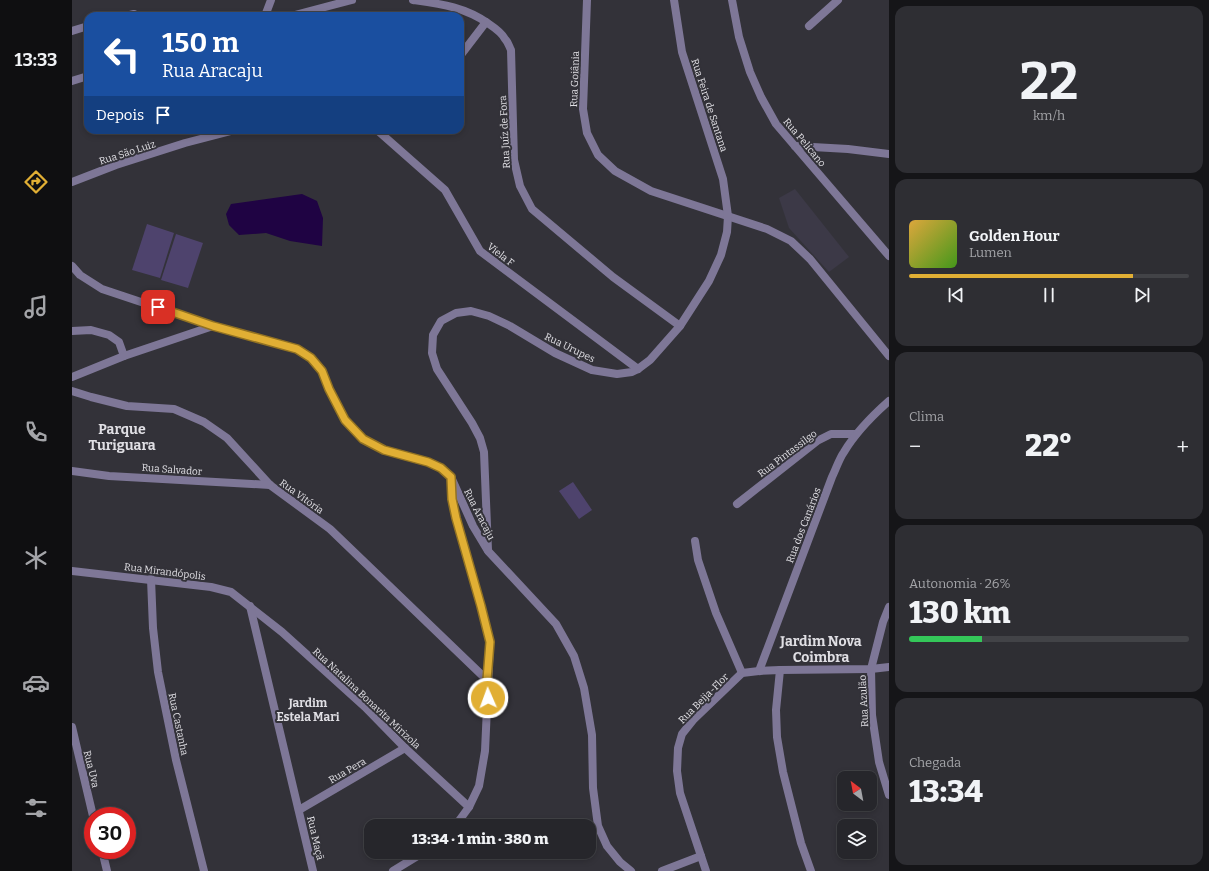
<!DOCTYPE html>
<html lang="pt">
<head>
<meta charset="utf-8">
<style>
  :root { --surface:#26262b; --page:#2e2e33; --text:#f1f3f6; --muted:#a4a5a9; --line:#424347; --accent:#e1af34 }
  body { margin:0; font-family:Bitter,serif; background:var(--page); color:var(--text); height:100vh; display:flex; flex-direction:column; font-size:15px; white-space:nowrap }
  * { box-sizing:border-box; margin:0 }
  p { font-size:13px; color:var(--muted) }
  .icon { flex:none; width:22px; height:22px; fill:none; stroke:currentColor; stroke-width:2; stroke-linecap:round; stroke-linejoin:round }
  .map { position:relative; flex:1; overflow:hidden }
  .sheet { display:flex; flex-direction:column; gap:6px; padding:6px; background:#151518; width:320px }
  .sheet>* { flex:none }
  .hud { position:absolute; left:12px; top:12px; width:380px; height:122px; border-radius:12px; box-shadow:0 2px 6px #0003,0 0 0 1px var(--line); background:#1a4fa0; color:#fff; overflow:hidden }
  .needle { width:26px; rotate:328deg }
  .fabs { position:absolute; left:765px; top:771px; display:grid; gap:8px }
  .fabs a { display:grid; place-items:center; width:40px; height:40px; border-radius:8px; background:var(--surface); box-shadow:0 2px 6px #0003,0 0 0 1px var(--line); font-size:20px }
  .speed { position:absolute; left:12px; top:807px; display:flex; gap:8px; font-size:20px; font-weight:700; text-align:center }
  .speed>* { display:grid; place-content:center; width:52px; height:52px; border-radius:50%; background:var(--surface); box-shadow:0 2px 6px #0003,0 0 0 1px var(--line); line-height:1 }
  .speed .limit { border:6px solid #d22; background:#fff; color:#111 }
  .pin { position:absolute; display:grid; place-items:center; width:34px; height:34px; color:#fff; margin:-17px; border-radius:8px; box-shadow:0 2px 6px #0006 }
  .me { position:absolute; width:44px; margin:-22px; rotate:358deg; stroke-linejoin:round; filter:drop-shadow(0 0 3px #0008) }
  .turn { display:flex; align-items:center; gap:14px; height:84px; padding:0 12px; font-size:18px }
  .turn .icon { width:52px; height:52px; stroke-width:2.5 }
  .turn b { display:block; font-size:28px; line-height:34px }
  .then { display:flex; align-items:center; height:38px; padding:0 12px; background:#0003; gap:8px; font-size:15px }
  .big { font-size:30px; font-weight:800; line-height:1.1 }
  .sheet .tile { flex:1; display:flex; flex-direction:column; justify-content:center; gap:6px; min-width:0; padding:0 14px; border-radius:12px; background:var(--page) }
  .sheet .dial { align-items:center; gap:0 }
  .dial b { font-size:52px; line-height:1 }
  .song { display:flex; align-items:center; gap:12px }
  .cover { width:48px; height:48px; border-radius:6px; background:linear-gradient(135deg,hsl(40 70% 55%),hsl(100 70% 35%)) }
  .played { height:4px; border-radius:2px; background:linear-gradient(90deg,var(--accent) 80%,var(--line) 80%) }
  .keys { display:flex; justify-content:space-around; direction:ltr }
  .heat { display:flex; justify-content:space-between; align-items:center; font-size:22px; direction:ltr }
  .charge { height:6px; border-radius:3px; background:linear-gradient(90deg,#34c759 26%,var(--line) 0) }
  .trip { position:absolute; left:292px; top:819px; width:232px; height:40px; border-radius:12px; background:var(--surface); box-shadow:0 2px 6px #0003,0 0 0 1px var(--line); font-weight:800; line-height:40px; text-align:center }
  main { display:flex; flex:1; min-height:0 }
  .tab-bar { display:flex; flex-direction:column; width:72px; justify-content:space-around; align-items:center; background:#0f0f11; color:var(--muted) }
  .tab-bar .icon { width:28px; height:28px }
  .tab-bar .current { color:var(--accent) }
  .tab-bar b { font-size:18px; color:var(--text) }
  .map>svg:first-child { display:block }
  .built { fill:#3c3947 }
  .green { fill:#4e436d }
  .water { fill:#1f0343 }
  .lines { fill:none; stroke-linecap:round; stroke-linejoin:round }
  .minor { stroke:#7e7797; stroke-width:8 }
  .route-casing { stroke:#927222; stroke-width:10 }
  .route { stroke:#e1af34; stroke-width:7 }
  .labels { text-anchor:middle; stroke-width:4; stroke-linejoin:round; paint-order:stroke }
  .street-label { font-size:10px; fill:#e0dfe4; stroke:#333239 }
  .quarter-label { font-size:12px; font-weight:bold; fill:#e0dfe4; stroke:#333239 }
  .district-label { font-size:14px; font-weight:bold; fill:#e0dfe4; stroke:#333239 }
</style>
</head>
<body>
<main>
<nav class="tab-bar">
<b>13:33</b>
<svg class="icon current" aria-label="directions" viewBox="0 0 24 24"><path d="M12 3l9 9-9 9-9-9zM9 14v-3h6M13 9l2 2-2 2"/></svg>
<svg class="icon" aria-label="music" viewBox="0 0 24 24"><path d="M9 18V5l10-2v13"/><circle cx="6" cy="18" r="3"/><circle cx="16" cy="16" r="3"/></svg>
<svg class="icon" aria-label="phone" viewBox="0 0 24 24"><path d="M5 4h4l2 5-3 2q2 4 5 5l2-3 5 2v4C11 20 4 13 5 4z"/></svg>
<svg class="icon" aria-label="climate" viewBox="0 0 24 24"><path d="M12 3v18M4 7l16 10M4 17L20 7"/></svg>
<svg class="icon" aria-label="car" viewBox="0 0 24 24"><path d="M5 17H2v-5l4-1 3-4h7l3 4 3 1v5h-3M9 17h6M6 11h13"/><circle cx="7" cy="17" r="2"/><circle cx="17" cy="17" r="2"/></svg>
<svg class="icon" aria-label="filters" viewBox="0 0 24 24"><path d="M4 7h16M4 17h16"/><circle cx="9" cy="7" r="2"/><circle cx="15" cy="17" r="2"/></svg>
</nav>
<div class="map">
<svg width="817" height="871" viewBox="0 0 817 871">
  <rect width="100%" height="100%" fill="#333239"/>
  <path class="built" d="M723,189l54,68 -20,15 -40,-44 -10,-30z"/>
  <g class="green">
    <path d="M75,224l27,9 -14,45 -28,-8z"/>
    <path d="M104,234l27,9 -15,45 -27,-8z"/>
    <path d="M501,482l19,28 -13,9 -20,-28z"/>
  </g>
  <path class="water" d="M230,194l15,7 6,17 -1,28 -32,-5 -24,-8 -27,2 -10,-10 -3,-11 5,-10z"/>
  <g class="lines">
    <g class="minor">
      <path d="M341,0c28,4 52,7 76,24 6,4 13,9 16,15 3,3 4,7 6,11l3,110 6,26 12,23 81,68 67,49"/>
      <path d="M515,0l-4,109 4,24 11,22 17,16 36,20 116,38 24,12 19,18 79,97"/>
      <path d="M660,0l7,37 11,35 11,25 15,27 113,132"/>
      <path d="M54,16l8,-2"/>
      <path d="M193,16l6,-16"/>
      <path d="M219,16l61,-16"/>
      <path d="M737,26l29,-26"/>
      <path d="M0,31l16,-5"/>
      <path d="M388,56l26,-34"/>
      <path d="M0,81l16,-5"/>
      <path d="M305,130l68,60 35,61 158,118"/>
      <path d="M723,146l53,3 41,5"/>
      <path d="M0,182l44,-17 69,-22 50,-13"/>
      <path d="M0,266l8,9 22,14 111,37 84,23 14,9 11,13 7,18 16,31 18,19 21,11 44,12 13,6 10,9 22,49 15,25 68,73 18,32 10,32 8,47 1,53 5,38 9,20 13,16 11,9"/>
      <path d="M0,331l19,-1 18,5 10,7 5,14"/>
      <path d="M0,377l52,-21 89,-30"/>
      <path d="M0,391l19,6 36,9 47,3 30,13 23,16 43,47 60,44 157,151"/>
      <path d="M0,471l37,5 161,9"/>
      <path d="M379,482l1,17 4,19 25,88 9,36 -5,109 -6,35 -10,21 -8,11 -6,8"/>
      <path d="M665,504l80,-63 14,-7h25"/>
      <path d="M623,541l3,19 18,53 26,60"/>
      <path d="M416,550l-4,-98 -4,-14 -8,-15 -35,-54 -5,-16 1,-18 8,-14 15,-8 15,-2 18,5 21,10 45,27 37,17 25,4 15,-2 6,-3 12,-9 30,-34 29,-45 12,-26 6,-23 1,-16 -5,-37 -41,-127 -8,-52"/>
      <path d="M0,571l139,16 20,5 51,40 83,75 40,41 64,59"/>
      <path d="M79,579l2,49 5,44 18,88 28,111"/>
      <path d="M178,606l63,265"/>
      <path d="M817,607l-6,15 -12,47 1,46 7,47 10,33"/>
      <path d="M708,670l-4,40 1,27 6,35 18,71 10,28"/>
      <path d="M687,671l73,-194c4,-8 7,-18 12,-25 12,-20 28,-36 45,-51"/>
      <path d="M0,727l21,89"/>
      <path d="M227,810l106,-62"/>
      <path d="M30,850l5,21"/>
      <path d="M321,871l31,-19"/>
      <path d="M590,871l39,-15"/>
      <path d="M634,871l-26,-78 -3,-22 1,-23 4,-14 12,-15 48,-46 17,-2 21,-1 91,-1 18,-2"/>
    </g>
  </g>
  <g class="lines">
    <g class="route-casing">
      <path id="route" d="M86,307l55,19 84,23 14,9 11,13 7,18 16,31 18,19 21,11 44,12 13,6 10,9 1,22 4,19 25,88 9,36 -3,38 1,18"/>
    </g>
    <use href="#route" class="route"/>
  </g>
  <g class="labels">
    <g class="street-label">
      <text transform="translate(502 79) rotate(-88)" y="4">Rua Goiânia</text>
      <text transform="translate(638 105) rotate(72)" y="4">Rua Feira de Santana</text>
      <text transform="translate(432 132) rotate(-93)" y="4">Rua Juíz de Fora</text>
      <text transform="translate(733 142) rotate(50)" y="4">Rua Pelicano</text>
      <text transform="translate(55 152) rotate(-18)" y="4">Rua São Luiz</text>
      <text transform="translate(429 254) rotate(38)" y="4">Viela F</text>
      <text transform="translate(498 347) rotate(26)" y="4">Rua Urupes</text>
      <text transform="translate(715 453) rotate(-37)" y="4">Rua Pintassilgo</text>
      <text transform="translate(100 469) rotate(4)" y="4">Rua Salvador</text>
      <text transform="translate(230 496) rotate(36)" y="4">Rua Vitória</text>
      <text transform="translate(408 514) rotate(63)" y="4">Rua Aracaju</text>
      <text transform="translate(731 525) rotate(-69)" y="4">Rua dos Canários</text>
      <text transform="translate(93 571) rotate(7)" y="4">Rua Mirandópolis</text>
      <text transform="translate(295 698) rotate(43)" y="4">Rua Natalina Bonavita Mirizola</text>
      <text transform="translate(631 698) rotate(-45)" y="4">Rua Beija-Flor</text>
      <text transform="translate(791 701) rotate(-93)" y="4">Rua Azulão</text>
      <text transform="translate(107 724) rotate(78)" y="4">Rua Castanha</text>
      <text transform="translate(20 769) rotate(76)" y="4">Rua Uva</text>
      <text transform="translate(275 770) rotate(-30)" y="4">Rua Pera</text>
      <text transform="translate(244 838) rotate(77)" y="4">Rua Maçã</text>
    </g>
    <g class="quarter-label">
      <text x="236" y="707">Jardim<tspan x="236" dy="14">Estela Mari</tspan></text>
    </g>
    <g class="district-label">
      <text x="50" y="434">Parque<tspan x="50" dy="16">Turiguara</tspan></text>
      <text x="749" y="646">Jardim Nova<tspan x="749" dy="16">Coimbra</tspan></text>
    </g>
  </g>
</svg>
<div class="fabs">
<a><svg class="needle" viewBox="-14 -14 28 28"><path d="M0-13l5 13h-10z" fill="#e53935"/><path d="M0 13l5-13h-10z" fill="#a4a5a9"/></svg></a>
<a><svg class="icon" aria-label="layers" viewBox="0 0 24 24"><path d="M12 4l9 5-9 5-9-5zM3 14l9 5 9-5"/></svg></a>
</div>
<div class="speed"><div class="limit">30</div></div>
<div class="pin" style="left:86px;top:307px;background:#d93025"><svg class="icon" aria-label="arrive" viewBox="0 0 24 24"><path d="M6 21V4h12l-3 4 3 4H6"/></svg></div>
<svg class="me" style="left:416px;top:698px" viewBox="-20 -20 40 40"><circle r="17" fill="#e1af34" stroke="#fff" stroke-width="3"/><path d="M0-11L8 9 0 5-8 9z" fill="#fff"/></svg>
<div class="trip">13:34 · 1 min · 380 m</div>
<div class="hud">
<div class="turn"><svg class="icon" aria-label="left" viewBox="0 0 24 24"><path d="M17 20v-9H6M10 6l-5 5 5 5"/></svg><div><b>150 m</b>Rua Aracaju</div></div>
<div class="then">Depois<svg class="icon" aria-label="arrive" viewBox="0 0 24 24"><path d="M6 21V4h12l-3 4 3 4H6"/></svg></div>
</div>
</div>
<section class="sheet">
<div class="tile dial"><b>22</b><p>km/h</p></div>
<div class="tile">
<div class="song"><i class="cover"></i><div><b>Golden Hour</b><p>Lumen</p></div></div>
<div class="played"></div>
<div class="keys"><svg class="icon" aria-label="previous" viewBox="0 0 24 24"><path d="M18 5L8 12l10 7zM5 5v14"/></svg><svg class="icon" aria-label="pause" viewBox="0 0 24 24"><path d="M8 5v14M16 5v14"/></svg><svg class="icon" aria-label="next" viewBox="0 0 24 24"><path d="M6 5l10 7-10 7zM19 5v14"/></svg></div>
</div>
<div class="tile"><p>Clima</p>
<div class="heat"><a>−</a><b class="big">22°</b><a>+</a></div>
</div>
<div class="tile"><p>Autonomia · 26%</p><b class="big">130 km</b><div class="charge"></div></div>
<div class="tile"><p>Chegada</p><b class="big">13:34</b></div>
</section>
</main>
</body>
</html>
